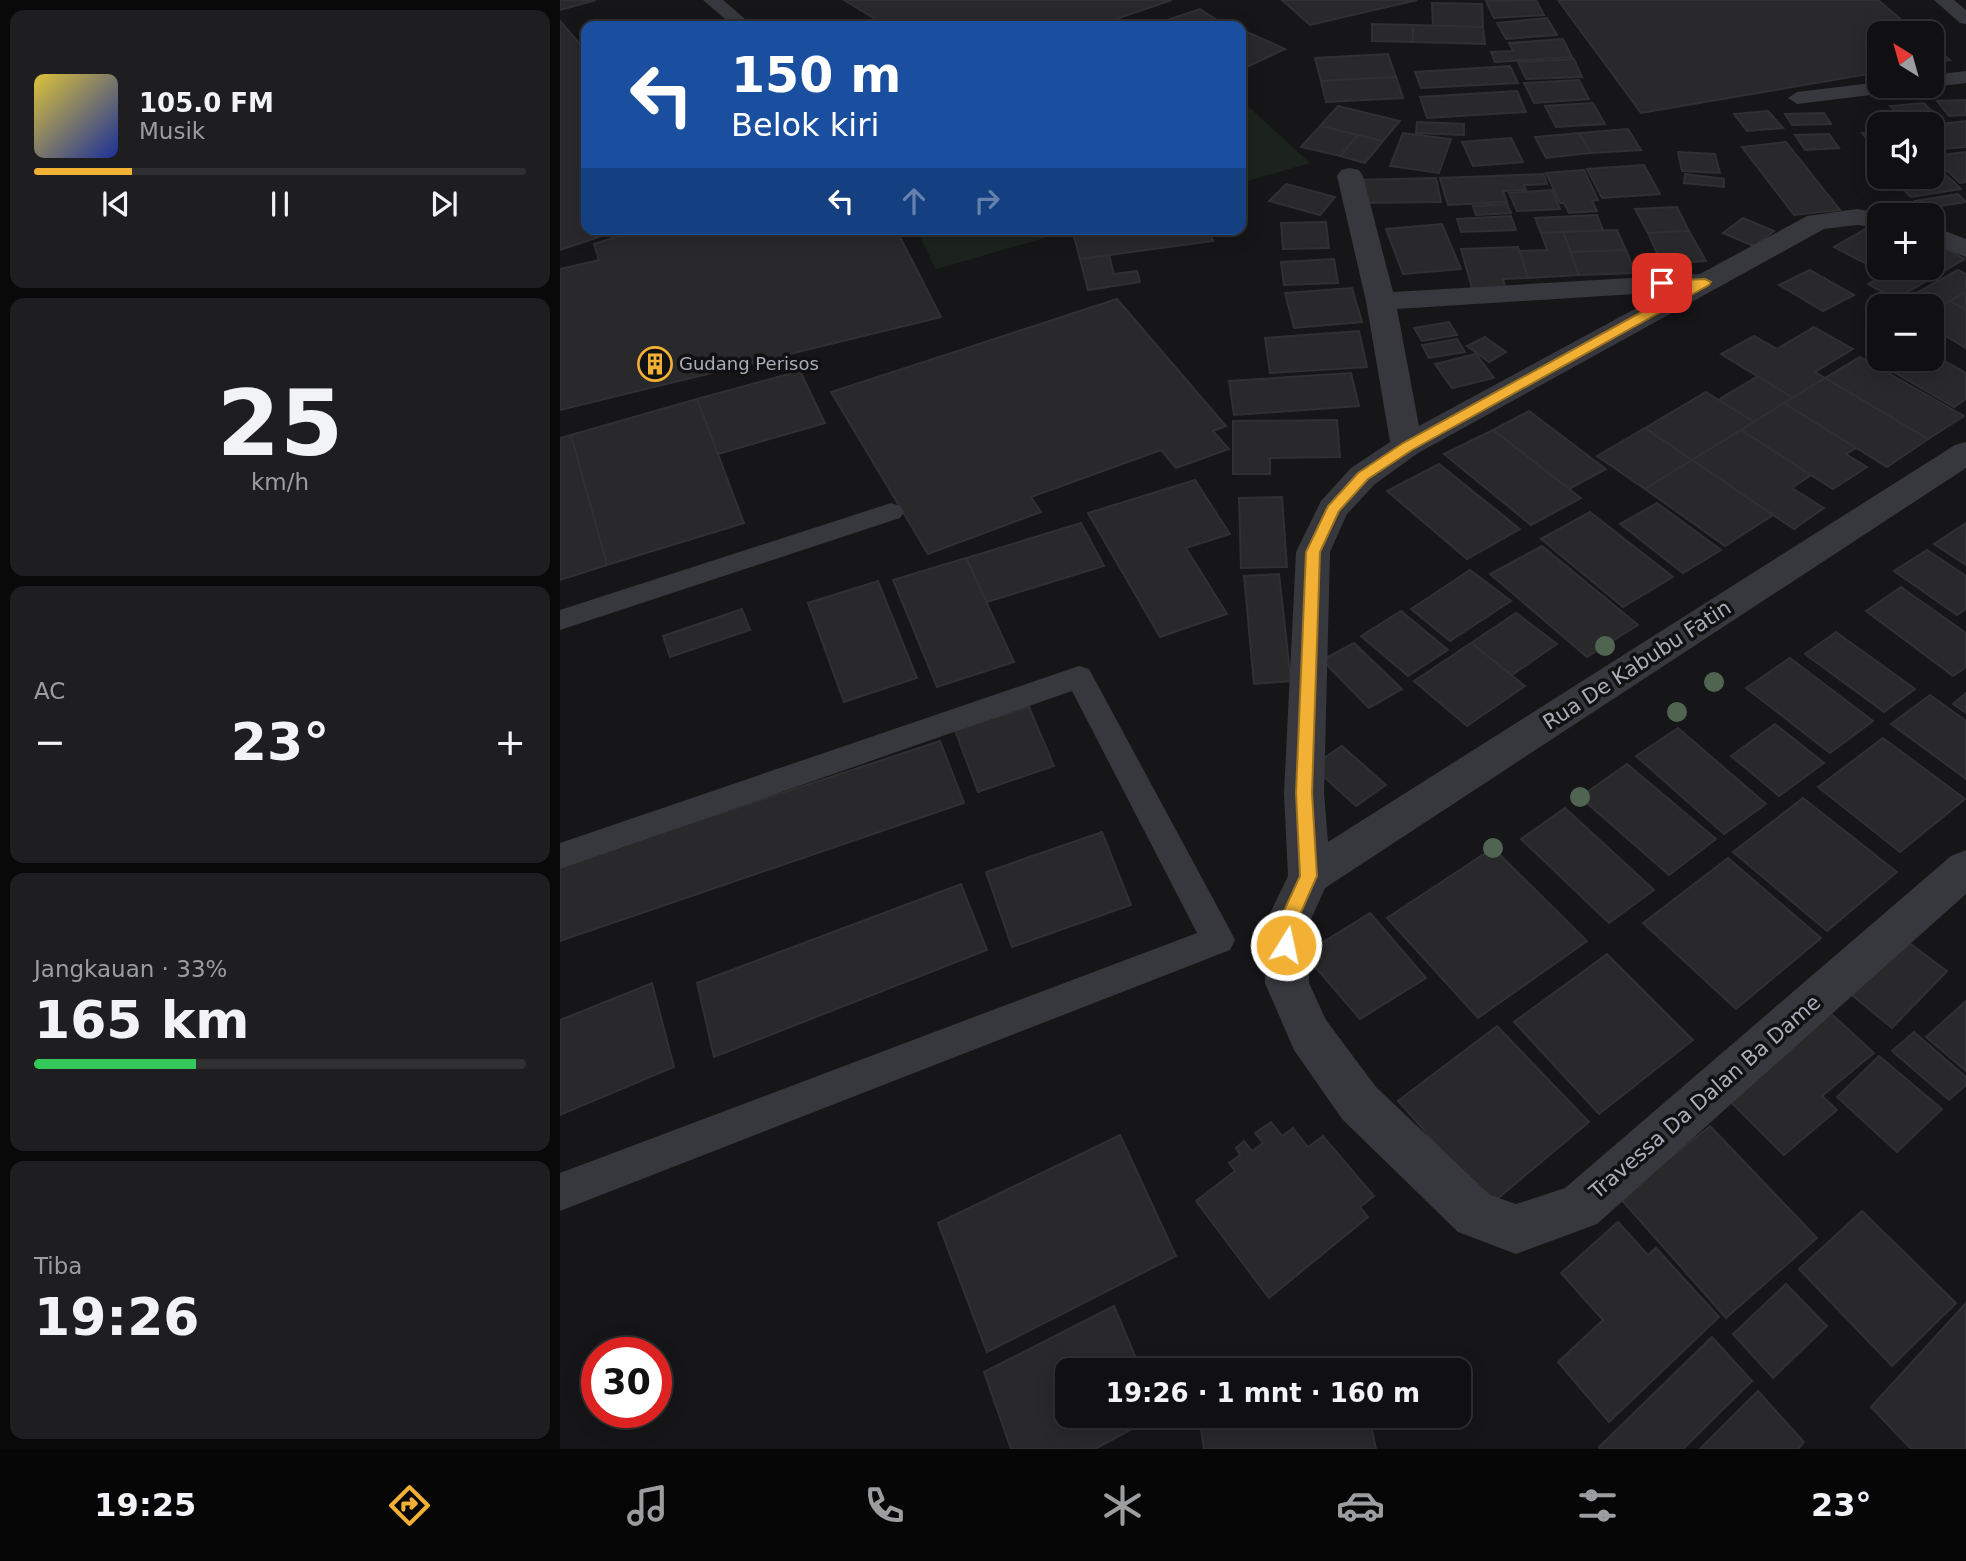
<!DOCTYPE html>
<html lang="id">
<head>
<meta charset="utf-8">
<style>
  :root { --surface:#101012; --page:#1e1e20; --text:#f1f3f6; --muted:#9c9d9f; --line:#303032; --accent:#f2b134 }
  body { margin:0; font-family:"DejaVu Sans",sans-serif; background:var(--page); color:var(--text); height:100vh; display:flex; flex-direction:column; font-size:26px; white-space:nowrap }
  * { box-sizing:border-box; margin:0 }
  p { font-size:23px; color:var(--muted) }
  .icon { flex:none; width:38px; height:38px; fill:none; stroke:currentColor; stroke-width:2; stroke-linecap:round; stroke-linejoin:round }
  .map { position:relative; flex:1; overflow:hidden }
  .panel { display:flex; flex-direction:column; gap:10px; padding:10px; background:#09090a; width:560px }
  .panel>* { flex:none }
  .top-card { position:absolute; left:21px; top:21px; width:665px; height:214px; border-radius:14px; box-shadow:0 4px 18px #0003,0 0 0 2px var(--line); background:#1a4fa0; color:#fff; overflow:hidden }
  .needle { width:46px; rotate:323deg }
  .buttons { position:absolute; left:1307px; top:21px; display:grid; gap:14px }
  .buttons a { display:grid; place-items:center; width:77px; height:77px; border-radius:14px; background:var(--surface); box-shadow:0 4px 18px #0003,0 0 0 2px var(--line); font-size:35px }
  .speed { position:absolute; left:21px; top:1337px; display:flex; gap:14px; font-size:35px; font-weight:700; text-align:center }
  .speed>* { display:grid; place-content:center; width:91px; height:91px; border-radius:50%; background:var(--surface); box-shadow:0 4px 18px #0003,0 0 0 2px var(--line); line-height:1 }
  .speed .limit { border:10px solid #d22; background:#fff; color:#111 }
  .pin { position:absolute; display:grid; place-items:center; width:60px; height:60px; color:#fff; margin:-30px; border-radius:14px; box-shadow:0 4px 10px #0006 }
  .me { position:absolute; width:77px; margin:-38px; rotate:10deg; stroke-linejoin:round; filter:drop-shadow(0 0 5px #0008) }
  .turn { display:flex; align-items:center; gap:24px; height:147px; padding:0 35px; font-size:32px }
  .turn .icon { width:91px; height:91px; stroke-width:2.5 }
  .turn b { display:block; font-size:49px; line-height:60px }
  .lanes { display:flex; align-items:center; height:66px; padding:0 35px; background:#0003; justify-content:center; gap:35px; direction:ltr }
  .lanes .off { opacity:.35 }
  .big { font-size:52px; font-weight:700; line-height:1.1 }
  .panel .tile { flex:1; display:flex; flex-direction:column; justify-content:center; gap:10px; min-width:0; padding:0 24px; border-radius:14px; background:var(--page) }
  .panel .dial { align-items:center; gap:0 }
  .dial b { font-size:91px; line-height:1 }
  .song { display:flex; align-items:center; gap:21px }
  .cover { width:84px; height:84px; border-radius:10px; background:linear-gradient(135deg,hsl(50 70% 55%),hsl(230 70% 35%)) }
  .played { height:7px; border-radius:4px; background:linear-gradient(90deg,var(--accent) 20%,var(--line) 20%) }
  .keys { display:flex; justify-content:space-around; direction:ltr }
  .heat { display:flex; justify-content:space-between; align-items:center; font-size:38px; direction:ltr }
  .charge { height:10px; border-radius:5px; background:linear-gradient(90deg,#34c759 33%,var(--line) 0) }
  .trip { position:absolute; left:495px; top:1358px; width:416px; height:70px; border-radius:14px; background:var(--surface); box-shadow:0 4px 18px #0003,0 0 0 2px var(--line); font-weight:700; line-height:70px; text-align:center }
  .tab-bar { display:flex; height:112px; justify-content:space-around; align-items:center; background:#060607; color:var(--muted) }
  .tab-bar .icon { width:49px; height:49px }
  .tab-bar .active { color:var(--accent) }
  .tab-bar b { font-size:32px; color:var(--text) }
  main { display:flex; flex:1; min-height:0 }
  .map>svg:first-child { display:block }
  .green { fill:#1c231d }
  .building { fill:#29292c; stroke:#303034; stroke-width:2 }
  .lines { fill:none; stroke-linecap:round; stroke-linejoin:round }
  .lane { fill:#37383d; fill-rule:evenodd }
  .street { fill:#37383d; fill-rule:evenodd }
  .tree { fill:#506452 }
  .route { fill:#f2b134; stroke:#9d7322; stroke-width:2 }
  .labels { text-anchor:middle; stroke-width:7; stroke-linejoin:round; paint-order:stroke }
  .far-poi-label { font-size:18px; fill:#a8adb8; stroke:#111113; text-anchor:start }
  .street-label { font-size:21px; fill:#a8adb8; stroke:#111113 }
</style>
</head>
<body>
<main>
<section class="panel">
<div class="tile">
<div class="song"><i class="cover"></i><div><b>105.0 FM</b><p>Musik</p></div></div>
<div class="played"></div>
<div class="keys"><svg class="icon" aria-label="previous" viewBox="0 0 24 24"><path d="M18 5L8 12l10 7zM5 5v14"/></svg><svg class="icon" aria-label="pause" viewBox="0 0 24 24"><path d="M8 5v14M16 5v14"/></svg><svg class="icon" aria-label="next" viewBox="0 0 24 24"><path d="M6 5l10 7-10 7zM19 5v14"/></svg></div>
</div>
<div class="tile dial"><b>25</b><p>km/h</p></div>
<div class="tile"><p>AC</p>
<div class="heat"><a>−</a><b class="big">23°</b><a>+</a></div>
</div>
<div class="tile"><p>Jangkauan · 33%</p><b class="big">165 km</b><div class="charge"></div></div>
<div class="tile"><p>Tiba</p><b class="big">19:26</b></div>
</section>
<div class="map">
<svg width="1406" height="1449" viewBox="0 0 1406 1449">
  <rect width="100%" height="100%" fill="#161618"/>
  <g class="green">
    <path d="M681,100l69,63 -69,20z"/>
    <path d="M356,229h160l-140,40z"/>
  </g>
  <g class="building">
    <path d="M0,0h36l-36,10z"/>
    <path d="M284,0h328l-77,26h-208z"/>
    <path d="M722,0h135l-107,25z"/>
    <path d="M976,0l8,15 -50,3 -8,-17z"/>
    <path d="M998,0h320l39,33h-37v39l-239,41z"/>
    <path d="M872,3l50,1 1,23 -50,-1z"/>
    <path d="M640,9l26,17h-63l-5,-3z"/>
    <path d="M987,18l10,17 -51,4 -9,-16z"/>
    <path d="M0,21l26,30v178h37l-63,21z"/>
    <path d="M812,24l41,1v17l-41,-1z"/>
    <path d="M853,25l70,2 2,17 -72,-2z"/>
    <path d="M687,32l38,17 -38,18 -6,-2v-30z"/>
    <path d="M1003,39l9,18 -77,5 -4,-10 22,-1 -4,-8z"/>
    <path d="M1372,45l18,15 -18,3z"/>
    <path d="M828,54l8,23 -75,4 -6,-23z"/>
    <path d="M1014,59l8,18 -56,2 -8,-17z"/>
    <path d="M950,66l8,17 -97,5 -6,-16z"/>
    <path d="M836,77l7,21 -77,4 -5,-21z"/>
    <path d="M1019,80l10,19 -55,4 -10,-20z"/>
    <path d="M957,91l9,21 -99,6 -7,-21z"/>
    <path d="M1406,100v15l-17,1 -12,-15z"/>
    <path d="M1033,103l12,21 -49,3 -11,-21z"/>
    <path d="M1364,103l14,15 -35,2 -13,-14z"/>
    <path d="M778,106l62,15 -17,20 -63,-15z"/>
    <path d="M1208,111l15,17 -36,3 -13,-17z"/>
    <path d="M1264,113l7,11 -39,1 -7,-11z"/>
    <path d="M1406,121v26l-25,2 -9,-10v-14z"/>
    <path d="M857,122l47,2v11l-48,-2z"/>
    <path d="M760,126l38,9 -18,21 -39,-9z"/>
    <path d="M1068,129l13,21 -50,3 -12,-20z"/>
    <path d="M1320,132v24l-18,-23z"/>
    <path d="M843,133l48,6 -12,34 -49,-7z"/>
    <path d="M1019,133l12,20 -45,5 -11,-21z"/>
    <path d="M1269,134l10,14 -34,2 -10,-15z"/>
    <path d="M798,135l25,6 -18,22 -25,-7z"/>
    <path d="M951,138l12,24 -50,4 -11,-24z"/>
    <path d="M1226,142l54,68 -46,5 -52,-68z"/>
    <path d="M1118,152l37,2 5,19 -38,-2z"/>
    <path d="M1406,152v30l-6,1 -28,-27z"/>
    <path d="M1372,162l29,27 -50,8 -13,-12 -13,2 -17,-17 12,-1v8h52z"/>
    <path d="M1084,165l16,29 -58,4 -15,-29z"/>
    <path d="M1024,170l14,30 -6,1 5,10 -28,2 -5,-10h-4l-14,-30z"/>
    <path d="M984,174l3,10 -23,1 2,5 -23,1 4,11 -59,3 -8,-27z"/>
    <path d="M1125,174l39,5v8l-40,-4z"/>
    <path d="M876,178l5,24 -81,1 -4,-23z"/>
    <path d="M726,184l49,13 -15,18 -51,-14z"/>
    <path d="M992,190l8,19 -43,2 -8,-18z"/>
    <path d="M1398,194l8,8 -44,7 -7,-8z"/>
    <path d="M947,204l4,9 -35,2 -3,-9z"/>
    <path d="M1117,207l12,24 -41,2 -13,-24z"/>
    <path d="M1037,215l6,15 -62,3 -6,-15z"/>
    <path d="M951,216l5,14 -55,2 -4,-13z"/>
    <path d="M1183,218l31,13 -20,15 -31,-13z"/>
    <path d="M766,222l3,26 -46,1 -2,-26z"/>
    <path d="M882,224l19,45 -58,5 -17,-45z"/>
    <path d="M1307,228l13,6v33l-4,2 -42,-22z"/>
    <path d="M81,229h255l45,88 -381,93v-141l39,-9 -5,-16z"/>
    <path d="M512,229h137l4,12 -133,18z"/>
    <path d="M1057,230l9,20 -55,2 -8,-20z"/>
    <path d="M1129,231l17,30 -44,3 -14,-31z"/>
    <path d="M1003,232l16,43 -51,3 -8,-27 27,-1 -6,-17z"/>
    <path d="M1378,245l27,14 -70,40 -27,-15 30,-16h34v-19z"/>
    <path d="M958,247l10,31 -25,1 4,13h-34l-12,-43z"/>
    <path d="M1066,250l9,23 -56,2 -8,-23z"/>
    <path d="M549,255l5,19 23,-3 3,11 -52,8 -8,-31z"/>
    <path d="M774,259l4,24 -54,2 -3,-23z"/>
    <path d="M1250,270l44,25 -31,16 -44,-26z"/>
    <path d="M1398,270l8,4v18l-34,19v-5h-39z"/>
    <path d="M792,288l10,34 -68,6 -9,-35z"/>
    <path d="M1406,292v18l-16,-9z"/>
    <path d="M557,299l109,127 -13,5 16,18 -53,19 -15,-18 -130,47 10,15 -113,42 -97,-162z"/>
    <path d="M1390,301l16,9v38l-34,-20v-17z"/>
    <path d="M889,322l8,13 -35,6 -8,-13z"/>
    <path d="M1254,327l39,22 -38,23 10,6 -32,20 -72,-44 33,-18 23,13z"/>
    <path d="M799,331l8,36 -97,6 -5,-35z"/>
    <path d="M925,337l21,15 -17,10 -22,-16z"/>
    <path d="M897,339l8,13 -36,6 -7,-13z"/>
    <path d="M1320,350v9h52v-5l34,19v26l-12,8 -86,-50z"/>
    <path d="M916,354l18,24 -42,10 -17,-24z"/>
    <path d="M1300,357l104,59 -36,23 -103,-61z"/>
    <path d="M240,371l25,52 -107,31 -21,-55z"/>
    <path d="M791,373l8,33 -125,9 -5,-34z"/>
    <path d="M1198,376l35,22 -39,24 -36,-22z"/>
    <path d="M1265,378l103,61 -41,28 -103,-64z"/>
    <path d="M1146,392l48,30 -62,38 -47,-32z"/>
    <path d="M137,399l47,124 -137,42 -36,-130z"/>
    <path d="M1224,403l72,45 -10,6 21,13 -34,22 -92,-59z"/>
    <path d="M969,411l77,58 -37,20 -76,-59z"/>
    <path d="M777,420l3,37 -70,1v16h-37v-53z"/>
    <path d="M1085,428l47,32 -47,29 -48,-33z"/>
    <path d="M933,430l76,59 12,9 -50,27 -87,-71z"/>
    <path d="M1181,430l70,45 -19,13 32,20 -30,21 -102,-69z"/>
    <path d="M11,435l36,130 -47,15v-142z"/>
    <path d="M1132,460l81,55 -48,31 -80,-57z"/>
    <path d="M879,464l81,65 -53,30 -80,-68z"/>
    <path d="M635,480l35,54 -44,14 41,66 -67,23 -72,-124z"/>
    <path d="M722,497l5,70 -46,1 -2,-70z"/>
    <path d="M1097,503l64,47 -38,23 -63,-49z"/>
    <path d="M1030,512l83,65 -50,30 -82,-68z"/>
    <path d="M521,523l23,43 -117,36 -21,-44z"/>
    <path d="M1406,523v42l-32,-21z"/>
    <path d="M982,546l96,79 -51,32 -97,-83z"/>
    <path d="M1367,550l39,26v33l-9,6 -63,-44z"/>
    <path d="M406,558l48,104 -77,25 -44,-107z"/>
    <path d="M910,570l41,31 -61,40 -39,-32z"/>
    <path d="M719,574l12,107 -37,3 -10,-108z"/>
    <path d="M318,581l39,97 -73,24 -36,-99z"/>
    <path d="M1341,587l65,46v34l-13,9 -87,-65z"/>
    <path d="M182,609l8,21 -80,27 -7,-21z"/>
    <path d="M841,611l47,39 -40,26 -47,-40z"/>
    <path d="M956,613l41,31 -45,31 -41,-32z"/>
    <path d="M1276,632l79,57 -31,23 -79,-58z"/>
    <path d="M794,643l48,46 -33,19 -47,-48z"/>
    <path d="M911,643l54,43 -58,40 -53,-45z"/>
    <path d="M1230,658l83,63 -43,32 -84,-65z"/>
    <path d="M1406,693v20l-13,-9z"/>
    <path d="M1370,695l36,26v58l-75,-55z"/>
    <path d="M469,707l25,59 -76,26 -23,-62z"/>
    <path d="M1215,724l49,39 -45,33 -48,-40z"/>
    <path d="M1118,728l88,76 -42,30 -88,-78z"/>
    <path d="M1323,738l82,61 -65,53 -82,-65z"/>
    <path d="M380,741l24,62 -404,138v-75z"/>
    <path d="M782,746l44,39 -30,21 -44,-40z"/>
    <path d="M1067,764l89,75 -47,36 -89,-78z"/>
    <path d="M1243,798l94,74 -70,59 -94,-79z"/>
    <path d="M1005,808l89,82 -45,33 -88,-84z"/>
    <path d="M542,832l29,73 -119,42 -26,-75z"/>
    <path d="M933,848l94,93 -109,77 -91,-100z"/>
    <path d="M1168,858l93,80 -85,71 -93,-86z"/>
    <path d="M401,884l26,66 -273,107 -17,-74z"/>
    <path d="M810,913l56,65 -66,41 -56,-65z"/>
    <path d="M1336,933l51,38 -55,57 -51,-42z"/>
    <path d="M1047,954l86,86 -94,74 -85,-92z"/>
    <path d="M92,983l22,84 -114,48v-95z"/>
    <path d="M1406,1001v70l-40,-34z"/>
    <path d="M1265,1008l49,45 -52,43 15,14 -53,45 -64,-64z"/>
    <path d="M937,1026l92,96 -99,83 -92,-104z"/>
    <path d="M1354,1032l52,45v8l-17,15 -57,-49z"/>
    <path d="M1319,1056l63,53 -45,43 -60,-55z"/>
    <path d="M711,1122l11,14 11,-8 15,19 15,-11 51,60 -14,11 8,10 -99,81 -73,-97 39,-30 -6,-8 11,-8 -4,-7 8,-7 8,10 11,-8 -8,-10z"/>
    <path d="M1150,1126l107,112 -91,80 -106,-120z"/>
    <path d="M560,1135l56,121 -189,96 -49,-129z"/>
    <path d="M1302,1211l94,92 -64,63 -93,-97z"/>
    <path d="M1058,1222l30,33 8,-7 63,69 -110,105 -51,-60 45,-42 -42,-47z"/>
    <path d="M1226,1284l41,42 -54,52 -40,-44z"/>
    <path d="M1406,1303v146h-55l-40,-42z"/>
    <path d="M554,1306l27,64h-73v46h88l-61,33h-84l-27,-77z"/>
    <path d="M1152,1337l40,44 -69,68h-83l-1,-2z"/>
    <path d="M798,1364l1,6h-35z"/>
    <path d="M1198,1391l46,51 -6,7h-98z"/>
    <path d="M639,1416h170l7,33h-172z"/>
  </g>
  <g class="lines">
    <g class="lane">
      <path d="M143,0h20l30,26h-20z"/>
      <path d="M1374,0h20l12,10v14l-6,-1z"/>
      <path d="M1406,71v12l-34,4 -3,-1h3v-11z"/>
      <path d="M1320,82v4h24l-9,6 -98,12 -9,-6 9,-6z"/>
      <path d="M331,503l9,3 4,6 -4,6 -340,112v-20z"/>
      <path d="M519,666l10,3 141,261 5,10 -5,10 -670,261v-38l637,-240 -125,-242 -512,178v-26z"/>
    </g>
    <g class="street">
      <path d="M790,168l9,2 4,6 30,116 307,-18 107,-58 50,-7 33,6h-10v13l-23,-3 -33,4 -406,224 -43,31 -28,30 -17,38 -6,241 4,49 627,-397 11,-3v26l-641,420 -17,38 1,57 17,37 50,67 114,108 26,9 49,-16 386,-332 15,-6v44l-369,330 -81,30 -58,-22 -116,-113 -48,-69 -29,-67 -1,-57 24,-50 -4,-83 12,-241 25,-51 30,-33 39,-26 -24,-141 -29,-125 4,-6zM1106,292l-247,134 -22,-117z"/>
      <path d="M1372,226l34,13v18l-34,-13z"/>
    </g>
  </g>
  <g class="tree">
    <circle cx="1045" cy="646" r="10"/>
    <circle cx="1154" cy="682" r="10"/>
    <circle cx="1117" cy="712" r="10"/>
    <circle cx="1020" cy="797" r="10"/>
    <circle cx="933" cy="848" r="10"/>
  </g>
  <path class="route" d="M1145,279l6,3 -2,3 -297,165 -44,29 -29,32 -19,41 -8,241 5,83 -22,50 -2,24h-13l-3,-24 23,-50 -4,-83 10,-241 22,-46 30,-33 45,-30 286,-157 -27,1 -4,-1v-5z"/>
  <defs>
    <g id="building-ring" transform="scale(1.75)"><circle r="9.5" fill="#111113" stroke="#f2b134" stroke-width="1.5"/><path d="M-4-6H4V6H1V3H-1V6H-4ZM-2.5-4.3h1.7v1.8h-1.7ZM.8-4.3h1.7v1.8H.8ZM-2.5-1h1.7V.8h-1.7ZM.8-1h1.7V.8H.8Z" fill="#f2b134"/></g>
  </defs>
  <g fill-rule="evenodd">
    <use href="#building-ring" x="95" y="364"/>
  </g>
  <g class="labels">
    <g class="far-poi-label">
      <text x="119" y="370">Gudang Perisos</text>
    </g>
    <g class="street-label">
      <text transform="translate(1077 665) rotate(-33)" y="7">Rua De Kabubu Fatin</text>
      <text transform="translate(1145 1097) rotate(-41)" y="7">Travessa Da Dalan Ba Dame</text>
    </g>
  </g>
</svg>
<div class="buttons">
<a><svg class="needle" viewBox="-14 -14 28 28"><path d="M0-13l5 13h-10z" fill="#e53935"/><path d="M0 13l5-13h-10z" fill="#9c9d9f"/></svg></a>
<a><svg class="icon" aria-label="sound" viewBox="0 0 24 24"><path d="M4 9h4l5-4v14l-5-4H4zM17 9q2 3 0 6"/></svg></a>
<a>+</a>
<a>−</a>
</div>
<div class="speed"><div class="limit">30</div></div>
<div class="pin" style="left:1102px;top:283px;background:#d93025"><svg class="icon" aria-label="arrive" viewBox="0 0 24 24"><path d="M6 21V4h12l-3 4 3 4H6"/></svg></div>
<svg class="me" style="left:726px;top:945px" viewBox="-20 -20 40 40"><circle r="17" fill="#f2b134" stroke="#fff" stroke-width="3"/><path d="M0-11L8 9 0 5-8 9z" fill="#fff"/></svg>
<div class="trip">19:26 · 1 mnt · 160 m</div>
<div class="top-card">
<div class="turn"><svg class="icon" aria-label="left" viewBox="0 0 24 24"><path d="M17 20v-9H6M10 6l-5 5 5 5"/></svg><div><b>150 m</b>Belok kiri</div></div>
<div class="lanes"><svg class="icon" aria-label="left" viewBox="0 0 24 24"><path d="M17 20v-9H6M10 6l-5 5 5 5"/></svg><svg class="icon off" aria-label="ahead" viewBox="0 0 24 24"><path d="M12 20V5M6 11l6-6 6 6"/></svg><svg class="icon off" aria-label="right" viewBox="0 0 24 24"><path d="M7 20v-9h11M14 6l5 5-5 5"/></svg></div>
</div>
</div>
</main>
<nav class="tab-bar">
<b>19:25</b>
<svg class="icon active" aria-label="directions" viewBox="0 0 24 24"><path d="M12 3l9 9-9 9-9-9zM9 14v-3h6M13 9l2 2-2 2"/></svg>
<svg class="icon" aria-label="music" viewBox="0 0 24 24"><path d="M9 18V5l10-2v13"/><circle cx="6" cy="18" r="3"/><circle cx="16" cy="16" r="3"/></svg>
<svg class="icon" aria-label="phone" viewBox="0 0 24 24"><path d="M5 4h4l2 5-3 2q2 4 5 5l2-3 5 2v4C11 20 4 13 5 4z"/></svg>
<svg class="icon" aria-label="climate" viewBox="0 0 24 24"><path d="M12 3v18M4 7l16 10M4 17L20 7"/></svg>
<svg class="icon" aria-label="car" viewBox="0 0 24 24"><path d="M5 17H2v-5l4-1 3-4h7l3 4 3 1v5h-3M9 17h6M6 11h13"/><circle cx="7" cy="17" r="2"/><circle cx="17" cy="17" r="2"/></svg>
<svg class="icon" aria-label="filters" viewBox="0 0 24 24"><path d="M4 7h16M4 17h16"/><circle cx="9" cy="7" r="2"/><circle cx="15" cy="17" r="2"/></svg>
<b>23°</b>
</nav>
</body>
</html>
